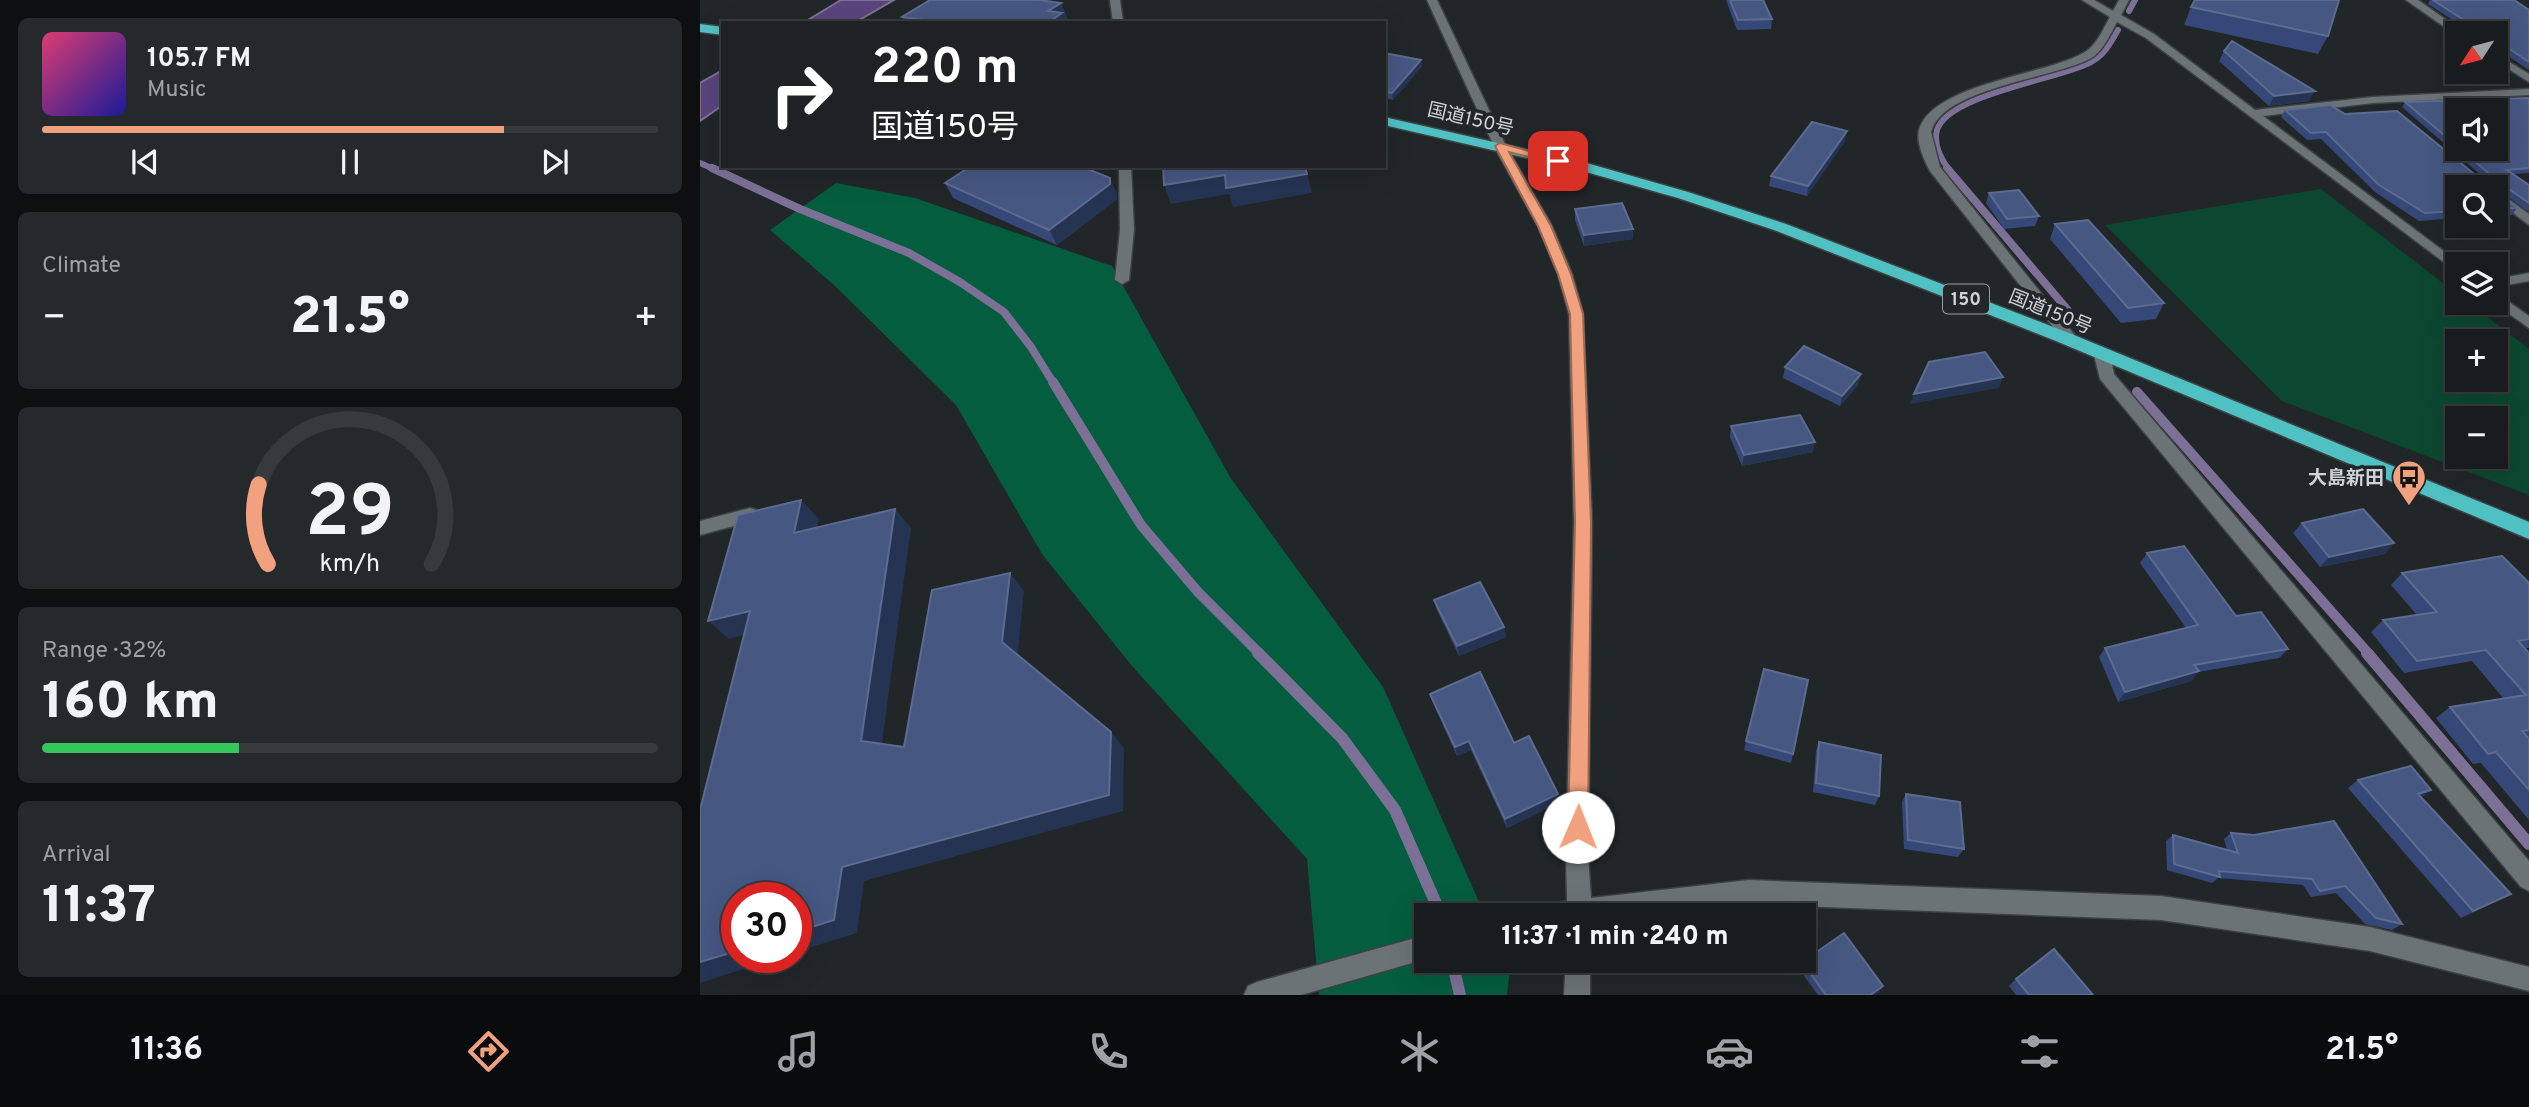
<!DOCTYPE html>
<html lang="en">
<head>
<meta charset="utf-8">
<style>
  :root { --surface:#191c1f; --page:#26292c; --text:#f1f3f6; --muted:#9fa1a4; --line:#373a3d; --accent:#f2a17e }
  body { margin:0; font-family:Overpass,"Noto Sans JP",sans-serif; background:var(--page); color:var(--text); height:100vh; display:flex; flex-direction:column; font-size:26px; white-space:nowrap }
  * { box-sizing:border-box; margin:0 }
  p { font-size:23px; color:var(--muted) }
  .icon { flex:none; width:38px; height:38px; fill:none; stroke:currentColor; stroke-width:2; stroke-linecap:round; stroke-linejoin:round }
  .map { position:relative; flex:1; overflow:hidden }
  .details { display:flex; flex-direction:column; gap:18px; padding:18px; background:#0e0f11; width:700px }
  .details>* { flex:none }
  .guide { position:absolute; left:21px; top:21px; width:665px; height:147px; border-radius:0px; box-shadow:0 7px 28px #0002,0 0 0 2px var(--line); background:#202124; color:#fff; overflow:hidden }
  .needle { width:46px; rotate:234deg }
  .buttons { position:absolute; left:1745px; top:21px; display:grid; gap:14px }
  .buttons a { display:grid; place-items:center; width:63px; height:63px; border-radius:0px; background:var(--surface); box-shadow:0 7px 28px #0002,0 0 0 2px var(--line); font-size:35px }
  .speed { position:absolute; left:21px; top:882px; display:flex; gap:14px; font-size:35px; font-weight:700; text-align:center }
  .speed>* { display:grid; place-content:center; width:91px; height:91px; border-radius:50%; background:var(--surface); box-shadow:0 7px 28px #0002,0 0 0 2px var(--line); line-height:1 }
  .speed .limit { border:10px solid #d22; background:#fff; color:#111 }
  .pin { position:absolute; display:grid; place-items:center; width:60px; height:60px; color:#fff; margin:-30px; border-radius:14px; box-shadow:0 4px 10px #0006 }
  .me { position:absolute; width:77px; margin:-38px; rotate:1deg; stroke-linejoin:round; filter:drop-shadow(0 0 5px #0008) }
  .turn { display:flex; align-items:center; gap:24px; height:147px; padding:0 35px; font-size:32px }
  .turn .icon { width:91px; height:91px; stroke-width:2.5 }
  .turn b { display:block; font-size:49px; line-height:60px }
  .big { font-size:52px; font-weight:800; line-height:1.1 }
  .details .widget { flex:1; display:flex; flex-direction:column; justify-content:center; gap:10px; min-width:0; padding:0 24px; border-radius:10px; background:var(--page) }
  .details .dial { align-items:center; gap:0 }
  .dial svg { height:182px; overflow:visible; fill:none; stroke:var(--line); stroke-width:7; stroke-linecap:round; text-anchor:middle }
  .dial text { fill:var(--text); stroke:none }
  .song { display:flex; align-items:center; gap:21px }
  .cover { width:84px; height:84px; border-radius:10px; background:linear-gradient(135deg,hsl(340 70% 55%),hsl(240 70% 35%)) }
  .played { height:7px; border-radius:4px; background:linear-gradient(90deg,var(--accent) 75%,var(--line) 75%) }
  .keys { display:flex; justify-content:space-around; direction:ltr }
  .heat { display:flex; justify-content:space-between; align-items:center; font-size:38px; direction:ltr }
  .charge { height:10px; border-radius:5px; background:linear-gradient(90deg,#34c759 32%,var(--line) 0) }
  .trip { position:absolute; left:714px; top:903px; width:402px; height:70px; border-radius:0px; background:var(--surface); box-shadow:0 7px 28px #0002,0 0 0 2px var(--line); font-weight:800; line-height:70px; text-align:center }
  .tabs { display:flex; height:112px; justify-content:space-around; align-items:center; background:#0a0b0c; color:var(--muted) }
  .tabs .icon { width:49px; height:49px }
  .tabs .current { color:var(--accent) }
  .tabs b { font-size:32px; color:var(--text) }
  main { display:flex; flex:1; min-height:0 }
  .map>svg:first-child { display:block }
  .green { fill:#0c4831; fill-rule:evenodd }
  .forest { fill:#045d3f }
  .water { fill:#5a457c; stroke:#7d7097; stroke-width:2 }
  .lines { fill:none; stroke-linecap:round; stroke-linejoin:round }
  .stream-far3 { stroke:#7d7097; stroke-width:6 }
  .stream-far2 { stroke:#7d7097; stroke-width:8 }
  .stream-far1 { stroke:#7d7097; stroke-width:10 }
  .stream { stroke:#7d7097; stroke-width:12 }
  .minor-casing { stroke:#3d4245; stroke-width:3 }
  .highway-casing { stroke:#3d4245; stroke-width:3 }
  .minor { fill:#6c7376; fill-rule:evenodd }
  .highway { fill:#4fc1c3; fill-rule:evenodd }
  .wall { fill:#364878; fill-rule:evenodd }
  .shaded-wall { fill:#263454 }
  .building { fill:#465782; stroke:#5c6b8f; stroke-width:2 }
  .route { fill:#f2a17e; stroke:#9d6952; stroke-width:2 }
  .labels { text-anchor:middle; stroke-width:7; stroke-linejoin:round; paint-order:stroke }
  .shield { fill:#212629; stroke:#9b9fa1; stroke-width:2 }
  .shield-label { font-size:18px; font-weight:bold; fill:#cfd3d5 }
  .street-label { font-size:19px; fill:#cfd3d5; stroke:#212629 }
  .poi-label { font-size:19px; font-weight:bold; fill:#cfd3d5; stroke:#212629; text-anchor:end }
</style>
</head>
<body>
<main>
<section class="details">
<div class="widget">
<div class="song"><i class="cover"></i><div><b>105.7 FM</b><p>Music</p></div></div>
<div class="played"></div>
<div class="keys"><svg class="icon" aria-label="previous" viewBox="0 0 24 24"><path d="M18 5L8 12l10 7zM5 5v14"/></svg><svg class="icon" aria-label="pause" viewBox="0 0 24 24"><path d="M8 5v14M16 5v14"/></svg><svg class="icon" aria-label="next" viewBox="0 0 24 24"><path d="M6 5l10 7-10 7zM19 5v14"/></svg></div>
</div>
<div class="widget"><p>Climate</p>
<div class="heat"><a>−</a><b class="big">21.5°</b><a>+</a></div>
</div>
<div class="widget dial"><svg viewBox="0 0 100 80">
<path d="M14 69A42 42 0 1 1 86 69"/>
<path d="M14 69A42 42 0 0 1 10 34" stroke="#f2a17e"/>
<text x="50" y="56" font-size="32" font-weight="700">29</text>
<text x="50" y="72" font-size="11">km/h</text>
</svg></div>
<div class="widget"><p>Range · 32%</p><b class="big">160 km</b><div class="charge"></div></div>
<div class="widget"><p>Arrival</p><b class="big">11:37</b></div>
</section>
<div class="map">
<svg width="1829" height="995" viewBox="0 0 1829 995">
  <rect width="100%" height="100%" fill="#212629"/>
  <path class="green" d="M1621,189l136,105v9h12l60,46v146l-247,-94 -177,-176zM1757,341h39v39h-39zM1757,418h39v39h-39z"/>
  <path class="forest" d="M136,183l79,15 197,68 118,211 153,210 102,228h-59v46h80l4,9 -3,25h-188l-12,-136 -175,-193 -90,-112 -86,-149 -121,-119 -65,-56z"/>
  <g class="water">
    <path d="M141,0h53l-40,23h-51z"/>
    <path d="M23,70v35l-23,16v-38z"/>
  </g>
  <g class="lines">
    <g class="stream-far3">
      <path d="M1429,11l6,-11"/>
      <path d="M0,163l16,7"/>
      <path d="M1249,170c-8,-11 -16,-26 -12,-40 11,-36 123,-51 154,-68 14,-7 19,-19 27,-32"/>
    </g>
    <g class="stream-far2">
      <path d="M12,168l88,41 109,44 51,29 44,30 27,35 23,37"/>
      <path d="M1247,168l131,154"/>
    </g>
    <g class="stream-far1">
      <path d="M353,382l88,143 57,67 62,62"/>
      <path d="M1437,392l232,262"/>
    </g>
    <g class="stream">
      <path d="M558,653l84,85 53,72 46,105"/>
      <path d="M1667,653l162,191"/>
      <path d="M752,961l8,34"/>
    </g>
    <g class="minor-casing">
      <g id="minor">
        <path d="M410,0h10l3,23h-10z"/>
        <path d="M727,0h10l69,146 46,80 20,48 11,40 9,209 -4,332 3,43 158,-18 412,16 209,31 159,40v24l-159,-40 -209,-31 -412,-16 -99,11h-113l4,-8 26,-6 -1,-46 8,-332 -5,-209 -11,-40 -20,-48 -44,-80z"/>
        <path d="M1382,0h12l19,11 6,-11h10l-8,15 33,19 101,76 118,-13 156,-8v6l-156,8 -110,13 198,148h-4v8l-311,-234 -29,-16c-6,11 -13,27 -24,35 -33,21 -151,30 -162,75l9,35 141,176 -8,5 -5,-2 -138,-175c-6,-11 -14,-29 -11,-41 13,-47 132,-56 166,-78 12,-7 18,-23 25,-35z"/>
        <path d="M1706,0h12l47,33 -9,2z"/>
        <path d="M1796,54l33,20v8l-33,-21z"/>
        <path d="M419,166h12l3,64 -5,50 -7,4 -7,-4 5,-50z"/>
        <path d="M1796,190l33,24v11l-33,-25z"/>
        <path d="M1829,273v8l-33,6v-8z"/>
        <path d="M1796,293l33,23v12l-35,-25z"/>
        <path d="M1402,350l8,5 4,19 415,487v30l-8,-4 -421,-508 -6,-24z"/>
        <path d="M50,508l6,2 3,5 -3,5 -56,15v-14z"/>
        <path d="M726,935v24l-125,36h-57l4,-9 9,-4z"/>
        <path d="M866,961h24v34h-26z"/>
      </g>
    </g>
    <g class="highway-casing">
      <g id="highway">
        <path d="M0,24l23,3v8l-23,-3z"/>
        <path d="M684,117l206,47 98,28 98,32 283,109 460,189v17l-473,-198 -282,-111 -96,-32 -99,-28 -195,-45z"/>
      </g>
    </g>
    <use href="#minor" class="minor"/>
    <use href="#highway" class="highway"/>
  </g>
  <g class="wall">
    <path d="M1026,0h37l9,19 -1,10 -34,1z"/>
    <path d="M1730,0h84l15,10v60l-33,-22v-15h-23l-45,-29z"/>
    <path d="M361,3l7,17 -2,3h-161l-3,-6z"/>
    <path d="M1491,7l137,29 -10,18 -134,-29z"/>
    <path d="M1524,51l85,50 -40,5 -50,-45z"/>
    <path d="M684,53l37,7 1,6 -29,34 -9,-2z"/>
    <path d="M1829,98v75l-15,1 15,11v27l-29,-21v4l17,13 -5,7 -16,1v-29h-39v31l-38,3 -44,-29 -54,-53 -14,1 -26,-23 4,-7 60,4 139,68h5l-87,-75 3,-5zM1757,110l39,39h-39z"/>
    <path d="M1145,141l-38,55 -38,-10 2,-10z"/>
    <path d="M245,183l172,10v6l-60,46 -104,-47z"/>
    <path d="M1289,193l50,23 -4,10 -31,3 -18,-26z"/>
    <path d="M875,209l58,30 -49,7 -9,-26z"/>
    <path d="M1355,224l109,79 -8,16 -35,4 -71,-84z"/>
    <path d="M1085,367l73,18 -18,21 -57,-28z"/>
    <path d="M1031,426l82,26 -71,14 -12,-29z"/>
    <path d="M1602,523l83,31 -65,13 -27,-34z"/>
    <path d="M1447,553l89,63 52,33 -9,9 -81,14 -7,9 -73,21 -19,-45 6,-9 81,-20 -46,-65z"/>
    <path d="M1702,573l127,10v65h-4l4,5v167l-48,-57 -8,1 -37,-46 14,-11 54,-8 -32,-38 -68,12 -33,-41 12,-12 34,-5 -26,-30z"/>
    <path d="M734,600l70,27 2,10 -47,19 -22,-46z"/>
    <path d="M1064,669l29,85 -2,9 -47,-13z"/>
    <path d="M730,694l84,49 44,51v9l-51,25 -36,-78 -14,6 -24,-53z"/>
    <path d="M1119,742l60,54 -4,9 -62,-13 3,-41z"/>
    <path d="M1658,780l63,17 90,97 -50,24 -113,-130z"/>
    <path d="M1206,794l58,55 -6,8 -54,-8 -2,-47z"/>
    <path d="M1634,821l68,103 -10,6 -27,-6 -29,-31 -25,4 -8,-12 -85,-7 -6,5 -45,-13 -1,-29 7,-6 54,15 -3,-11 7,-6 23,2z"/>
    <path d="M1102,962l81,24 -4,6 -5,3h-56l-19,-26z"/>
    <path d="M1316,979l77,16h-77l-7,-9z"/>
  </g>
  <g class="shaded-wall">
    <path d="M361,3l7,17 -2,3h-18v-12z"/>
    <path d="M721,60l1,6 -29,34 -1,-7z"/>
    <path d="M1615,91l-6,10 -40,5 5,-10z"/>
    <path d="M1147,131l-2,10 -38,55 1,-10z"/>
    <path d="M605,166l7,27 -79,14 -4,-13 -58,10 -7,-19 61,-10z"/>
    <path d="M410,178l7,15v6l-60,46 -8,-15z"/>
    <path d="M933,229v10l-49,7v-11z"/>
    <path d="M1161,374l-3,11 -18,21 2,-10z"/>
    <path d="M1303,377l-4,11 -89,16 4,-10z"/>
    <path d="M1115,442l-2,10 -71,14 2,-11z"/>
    <path d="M101,500l18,19 -7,32 -18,-18z"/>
    <path d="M195,509l16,19 -31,229 -19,-16z"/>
    <path d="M1694,543l-9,11 -65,13 9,-10z"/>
    <path d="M310,573l14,18 -7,69 -15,-18z"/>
    <path d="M50,611l20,17 -41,11 -21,-18z"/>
    <path d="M804,627l2,10 -47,19 -2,-10z"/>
    <path d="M1499,671l-8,10 -73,21 7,-10z"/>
    <path d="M411,732l13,16 -1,63 -259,70 -7,52 -61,19v-20l46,-65z"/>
    <path d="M769,741l2,9 -14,6 -2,-9z"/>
    <path d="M1731,790l-10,8 -3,-4z"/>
    <path d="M858,794v9l-51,25 -2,-9z"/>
    <path d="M37,951v6h44l-81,26v-21z"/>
    <path d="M1183,986l-4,6 -5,3h-4z"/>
  </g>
  <g class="building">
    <path d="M230,0h109l22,3 -13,8 14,2 -14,10h-101l-45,-6z"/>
    <path d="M1030,0h33l9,19 -34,1z"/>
    <path d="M1495,0h144l-11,36 -137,-29z"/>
    <path d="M1733,0h81l15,10v52l-33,-22v-7h-12z"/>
    <path d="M1532,41l83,50 -41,5 -50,-45z"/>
    <path d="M684,53l37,7 -29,33 -8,-1z"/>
    <path d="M1829,98v70l-22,2 22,15v18l-30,-21 -39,-33h36v-39h-39v36l-52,-44z"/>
    <path d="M1630,105l15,9 52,-3 87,71h15l1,13 17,13 -21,1v-22h-39v24l-32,2 -46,-28 -53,-53 -15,1 -26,-23z"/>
    <path d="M1112,122l35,9 -39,55 -37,-10z"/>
    <path d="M271,166h109l30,12v6l-61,46 -104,-47z"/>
    <path d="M463,166h142l2,8 -81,14 -1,-13 -61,10z"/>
    <path d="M1319,190l20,26 -32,3 -18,-26z"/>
    <path d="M922,203l11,26 -49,6 -9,-26z"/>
    <path d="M1388,220l76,83 -36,5 -73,-84z"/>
    <path d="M1104,346l57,28 -19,22 -57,-29z"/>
    <path d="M1285,352l18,25 -89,17 15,-32z"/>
    <path d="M1100,415l15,27 -71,13 -13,-29z"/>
    <path d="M101,500l-7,33 101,-24 -34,232 43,6 28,-157 78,-17 -8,69 109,90 -2,63 -267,72 -8,53 -38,12v-34h-59v53l-37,11v-152l50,-199 -42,10 30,-106z"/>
    <path d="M1663,509l31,34 -65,14 -27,-34z"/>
    <path d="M1484,546l52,70 25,-4 27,37 -94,16 5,6 -74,21 -20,-44 93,-23 -51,-72z"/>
    <path d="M1802,556l27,27v56l-11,2 11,12v77l-7,1 7,8v51l-33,-38 -8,2 -38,-47 76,-12 -40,-45 -69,11 -34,-41 54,-8 -35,-39z"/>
    <path d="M780,582l24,45 -47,19 -23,-46z"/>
    <path d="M1064,669l44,11 -15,74 -47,-13z"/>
    <path d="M780,672l34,71 15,-7 29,58 -53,25 -36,-78 -14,6 -25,-53z"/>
    <path d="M1119,742l62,13 -2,41 -63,-13z"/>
    <path d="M1711,766l20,24 -13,4 93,100 -38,17 -115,-131z"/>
    <path d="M1206,794l54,8 4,47 -56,-9z"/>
    <path d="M1634,821l68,103 -26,-6 -31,-32 -25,5 -8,-12 -93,-8 1,6 -46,-13 -1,-29 65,18 -7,-20 23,2z"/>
    <path d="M1144,933l39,53 -13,9h-44l-24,-33z"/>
    <path d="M1354,949l39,46h-64l-13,-16z"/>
  </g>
  <path class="route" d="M800,143l64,18 -6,3 -49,-12 42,74 20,48 12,40 8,209 -3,304 -3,7 -7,3 -7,-3 -3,-7 7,-304 -5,-209 -12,-40 -20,-48 -43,-80z"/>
  <defs>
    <g id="bus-pin" transform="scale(1.75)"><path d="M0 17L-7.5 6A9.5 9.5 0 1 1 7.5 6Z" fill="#f2a17e" stroke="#212629"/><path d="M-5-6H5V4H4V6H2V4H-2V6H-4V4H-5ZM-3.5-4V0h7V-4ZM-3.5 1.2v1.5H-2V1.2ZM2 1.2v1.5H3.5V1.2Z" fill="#111"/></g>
  </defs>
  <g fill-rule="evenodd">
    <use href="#bus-pin" x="1709" y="477"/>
  </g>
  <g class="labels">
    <rect class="shield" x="1243" y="284.5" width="46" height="29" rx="5"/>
    <g class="shield-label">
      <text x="1266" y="305">150</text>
    </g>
    <g class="street-label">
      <text transform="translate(771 118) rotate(13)" y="7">国道150号</text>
      <text transform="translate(1351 311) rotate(22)" y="7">国道150号</text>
    </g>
    <g class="poi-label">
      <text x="1684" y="484">大島新田</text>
    </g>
  </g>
</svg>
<div class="buttons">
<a><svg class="needle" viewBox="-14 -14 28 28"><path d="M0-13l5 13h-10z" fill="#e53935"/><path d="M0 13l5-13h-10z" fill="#9fa1a4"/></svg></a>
<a><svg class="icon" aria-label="sound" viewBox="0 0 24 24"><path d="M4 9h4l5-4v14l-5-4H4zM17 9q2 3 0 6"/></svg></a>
<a><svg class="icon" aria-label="search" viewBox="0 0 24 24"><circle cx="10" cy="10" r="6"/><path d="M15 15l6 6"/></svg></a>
<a><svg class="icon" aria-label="layers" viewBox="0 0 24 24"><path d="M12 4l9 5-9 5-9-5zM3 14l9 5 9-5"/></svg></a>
<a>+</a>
<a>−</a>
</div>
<div class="speed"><div class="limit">30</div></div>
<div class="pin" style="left:858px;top:161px;background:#d93025"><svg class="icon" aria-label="arrive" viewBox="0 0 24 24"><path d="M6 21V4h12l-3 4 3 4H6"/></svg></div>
<svg class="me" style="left:878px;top:827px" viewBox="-20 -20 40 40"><circle r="19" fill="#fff"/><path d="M0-13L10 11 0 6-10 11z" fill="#f2a17e"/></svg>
<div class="trip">11:37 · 1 min · 240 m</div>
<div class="guide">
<div class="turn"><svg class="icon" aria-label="right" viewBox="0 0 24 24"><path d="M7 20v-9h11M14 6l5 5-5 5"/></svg><div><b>220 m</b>国道150号</div></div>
</div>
</div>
</main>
<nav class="tabs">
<b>11:36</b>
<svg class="icon current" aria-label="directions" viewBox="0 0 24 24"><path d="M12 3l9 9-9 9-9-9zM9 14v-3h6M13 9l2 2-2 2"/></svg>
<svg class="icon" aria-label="music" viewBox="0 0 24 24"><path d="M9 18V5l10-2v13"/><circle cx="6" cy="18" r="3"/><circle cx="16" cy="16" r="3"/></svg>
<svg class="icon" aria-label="phone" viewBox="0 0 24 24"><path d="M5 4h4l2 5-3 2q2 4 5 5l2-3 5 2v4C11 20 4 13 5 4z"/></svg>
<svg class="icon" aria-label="climate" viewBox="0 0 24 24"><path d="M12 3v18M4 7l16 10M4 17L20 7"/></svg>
<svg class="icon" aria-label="car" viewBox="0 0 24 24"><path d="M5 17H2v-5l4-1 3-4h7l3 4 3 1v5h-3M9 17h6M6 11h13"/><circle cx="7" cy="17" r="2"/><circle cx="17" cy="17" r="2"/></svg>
<svg class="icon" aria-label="filters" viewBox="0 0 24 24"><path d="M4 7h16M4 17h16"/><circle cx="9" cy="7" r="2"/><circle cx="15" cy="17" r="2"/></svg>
<b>21.5°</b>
</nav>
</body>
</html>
